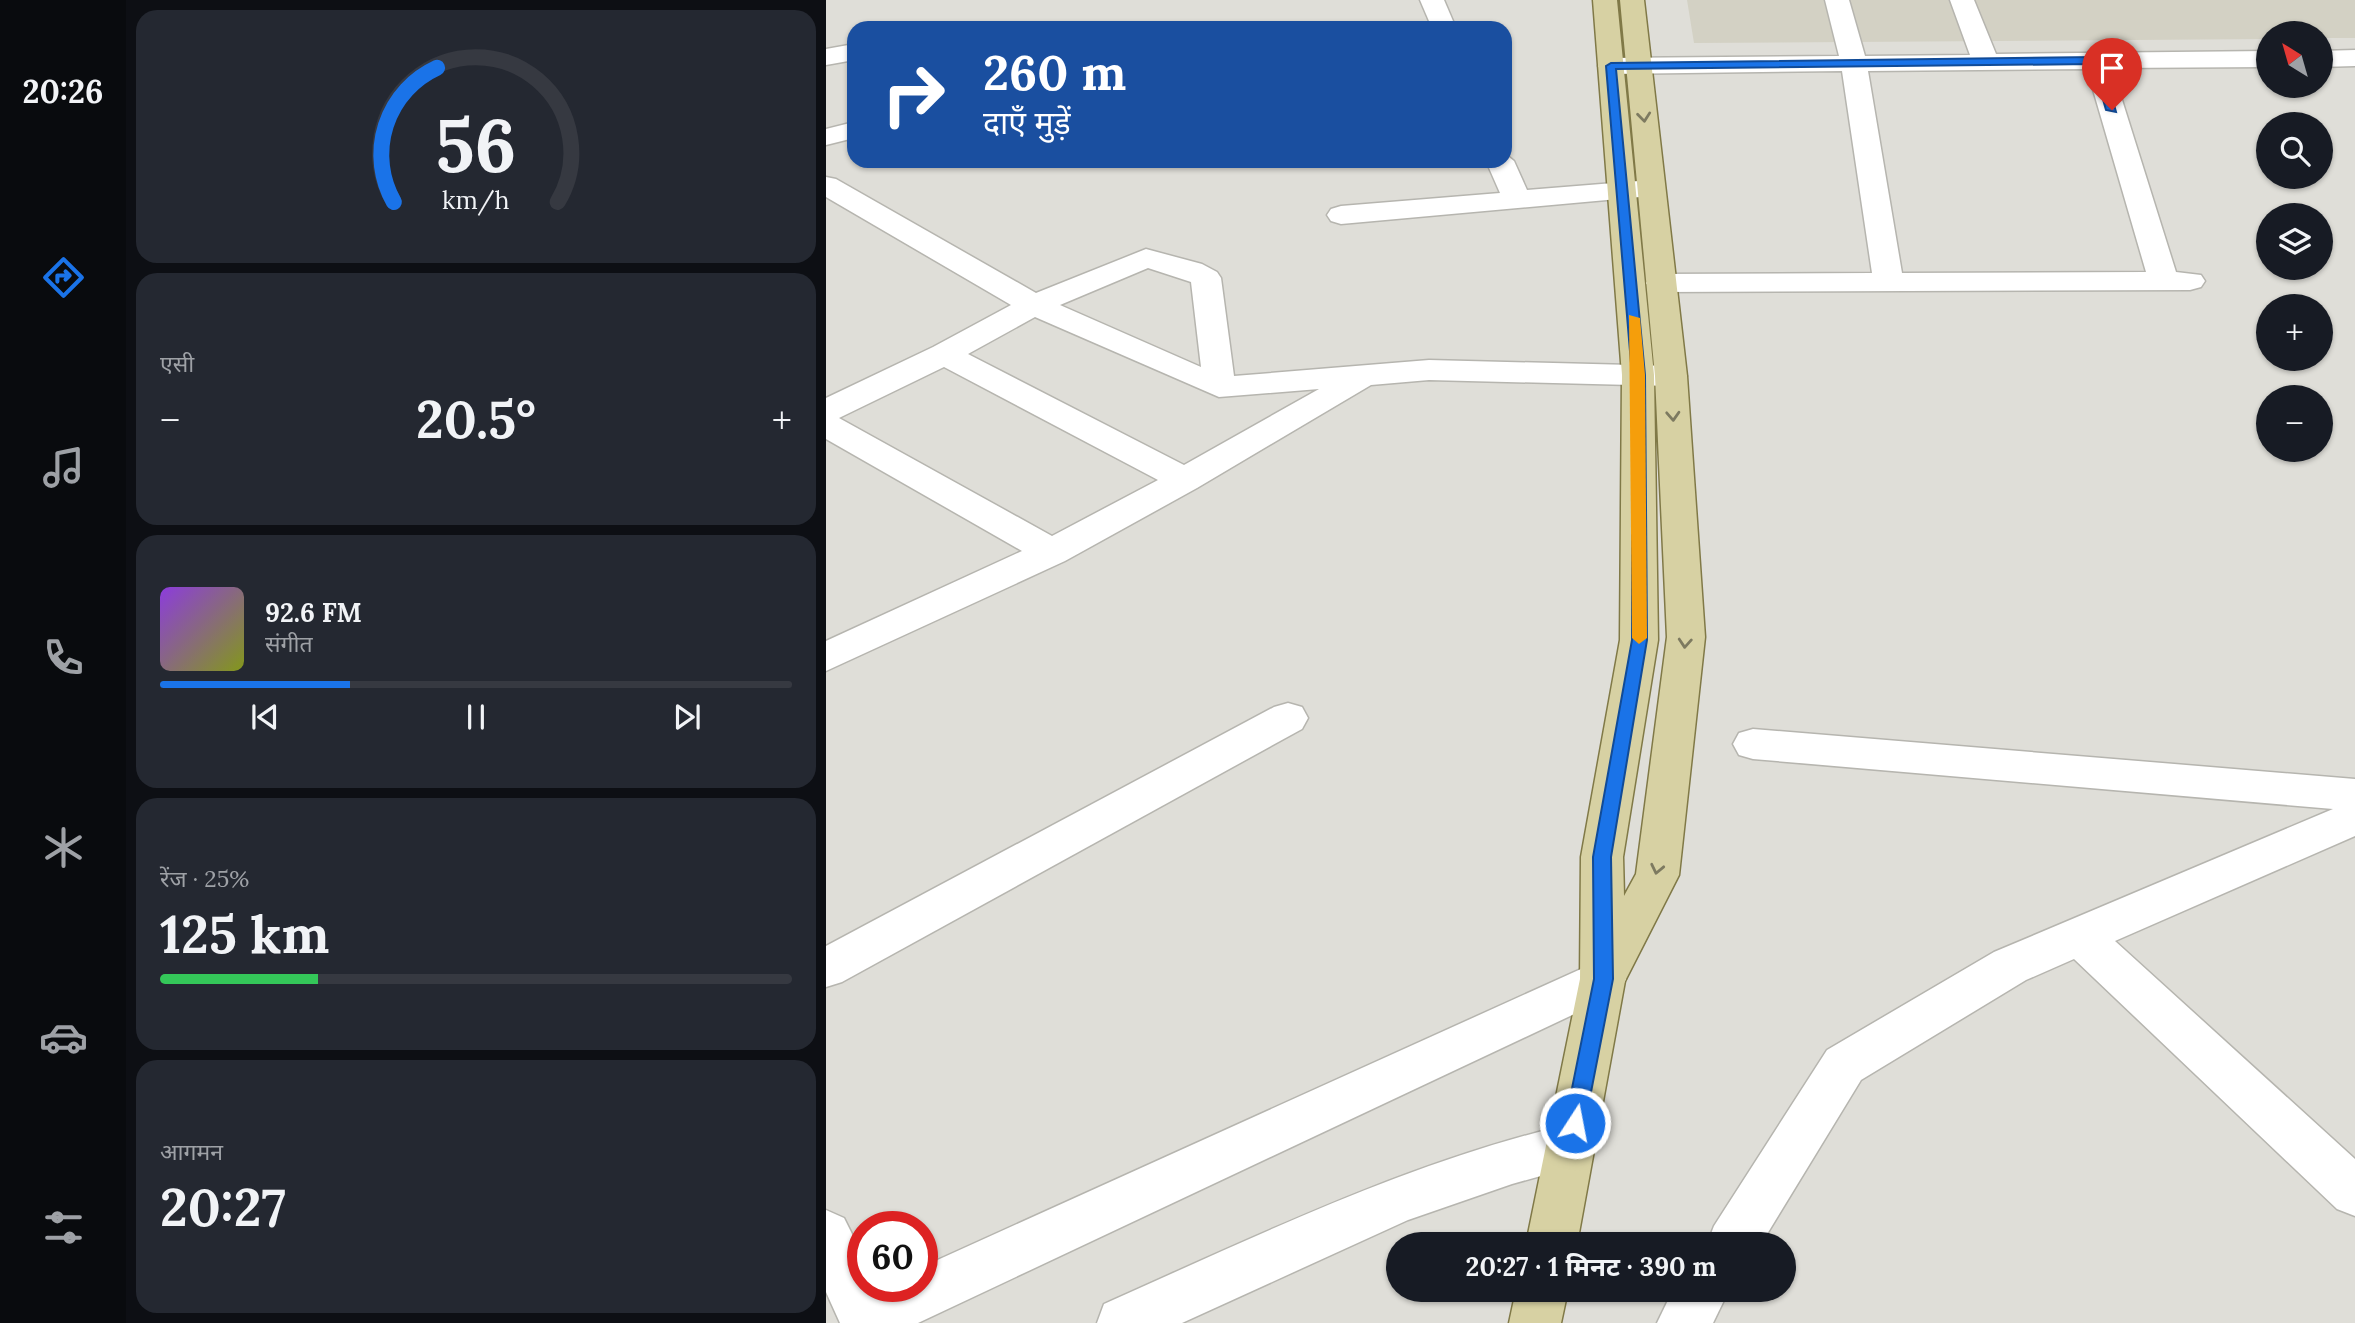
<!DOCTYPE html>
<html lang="hi">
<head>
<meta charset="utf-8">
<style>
  :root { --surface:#171b24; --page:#242831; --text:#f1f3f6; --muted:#9ea1a6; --line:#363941; --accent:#1a73e8 }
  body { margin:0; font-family:Lora,"Noto Sans Devanagari",serif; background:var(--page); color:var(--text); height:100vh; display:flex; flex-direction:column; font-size:26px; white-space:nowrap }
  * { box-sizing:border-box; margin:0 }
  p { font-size:23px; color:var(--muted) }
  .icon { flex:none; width:38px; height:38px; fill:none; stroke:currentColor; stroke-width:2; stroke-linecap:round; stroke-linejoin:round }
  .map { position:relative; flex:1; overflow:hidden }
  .panel { display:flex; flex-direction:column; gap:10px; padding:10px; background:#0d0f14; width:700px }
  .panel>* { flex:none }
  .hud { position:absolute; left:21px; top:21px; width:665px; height:147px; border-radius:21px; box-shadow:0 2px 5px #0004; background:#1a4fa0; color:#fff; overflow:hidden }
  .needle { width:46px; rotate:323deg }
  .controls { position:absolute; left:1430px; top:21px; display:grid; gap:14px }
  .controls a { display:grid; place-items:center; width:77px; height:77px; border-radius:50%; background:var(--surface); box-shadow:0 2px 5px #0004; font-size:35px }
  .speed { position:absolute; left:21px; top:1211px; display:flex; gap:14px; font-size:35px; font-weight:700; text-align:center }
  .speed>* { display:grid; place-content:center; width:91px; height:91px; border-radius:50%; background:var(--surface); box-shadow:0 2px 5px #0004; line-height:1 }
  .speed .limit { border:10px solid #d22; background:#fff; color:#111 }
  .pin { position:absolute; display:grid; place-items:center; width:60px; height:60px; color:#fff; margin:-72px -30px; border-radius:50% 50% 50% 0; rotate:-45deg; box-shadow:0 0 7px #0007 }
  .pin .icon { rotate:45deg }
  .me { position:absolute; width:77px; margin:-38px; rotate:11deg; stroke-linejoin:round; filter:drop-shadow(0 0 5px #0008) }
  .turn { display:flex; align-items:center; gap:24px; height:147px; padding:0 21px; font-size:32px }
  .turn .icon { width:91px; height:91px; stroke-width:2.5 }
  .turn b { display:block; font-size:49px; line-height:60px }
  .big { font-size:52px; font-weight:700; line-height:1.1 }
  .panel .card { flex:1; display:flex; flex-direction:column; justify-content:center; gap:10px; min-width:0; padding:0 24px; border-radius:21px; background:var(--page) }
  .panel .dial { align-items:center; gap:0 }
  .dial svg { height:182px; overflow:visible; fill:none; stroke:var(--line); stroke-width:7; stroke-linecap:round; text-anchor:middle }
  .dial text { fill:var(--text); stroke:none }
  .song { display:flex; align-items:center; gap:21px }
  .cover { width:84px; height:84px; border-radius:10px; background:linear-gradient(135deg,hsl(270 70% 55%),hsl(70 70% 35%)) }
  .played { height:7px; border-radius:4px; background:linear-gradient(90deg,var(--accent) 30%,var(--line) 30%) }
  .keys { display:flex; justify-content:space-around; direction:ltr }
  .heat { display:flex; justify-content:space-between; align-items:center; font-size:38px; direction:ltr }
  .charge { height:10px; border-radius:5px; background:linear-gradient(90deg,#34c759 25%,var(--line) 0) }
  .trip { position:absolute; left:560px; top:1232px; width:410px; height:70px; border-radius:35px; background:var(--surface); box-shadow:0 2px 5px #0004; font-weight:700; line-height:70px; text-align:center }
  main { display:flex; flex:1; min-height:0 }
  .dock { display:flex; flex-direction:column; width:126px; justify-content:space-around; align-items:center; background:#090b0e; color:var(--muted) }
  .dock .icon { width:49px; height:49px }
  .dock .current { color:var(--accent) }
  .dock b { font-size:32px; color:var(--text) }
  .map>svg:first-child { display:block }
  .built { fill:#d3d1c4 }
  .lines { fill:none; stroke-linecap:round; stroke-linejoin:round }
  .minor-casing { stroke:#b6b5af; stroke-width:3 }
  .major-casing { stroke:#807947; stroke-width:3 }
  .minor { fill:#fff; fill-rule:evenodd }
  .major { fill:#d7d1a3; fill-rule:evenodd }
  .oneway { stroke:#7d7a60 }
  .route { fill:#1a73e8; stroke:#114b97; stroke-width:2 }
  .slow { fill:#f59e0b }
</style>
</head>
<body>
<main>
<nav class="dock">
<b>20:26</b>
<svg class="icon current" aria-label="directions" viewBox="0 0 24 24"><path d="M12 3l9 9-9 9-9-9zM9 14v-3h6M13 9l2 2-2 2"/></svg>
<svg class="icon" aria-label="music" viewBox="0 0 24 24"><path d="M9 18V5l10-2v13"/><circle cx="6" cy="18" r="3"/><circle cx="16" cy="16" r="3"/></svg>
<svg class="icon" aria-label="phone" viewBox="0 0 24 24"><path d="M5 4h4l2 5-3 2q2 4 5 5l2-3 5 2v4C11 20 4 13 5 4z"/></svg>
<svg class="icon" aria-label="climate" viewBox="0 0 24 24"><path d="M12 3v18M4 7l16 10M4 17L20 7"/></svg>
<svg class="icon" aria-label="car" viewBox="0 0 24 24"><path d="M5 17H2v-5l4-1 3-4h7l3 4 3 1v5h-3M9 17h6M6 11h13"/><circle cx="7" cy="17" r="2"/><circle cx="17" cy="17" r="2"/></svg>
<svg class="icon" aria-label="filters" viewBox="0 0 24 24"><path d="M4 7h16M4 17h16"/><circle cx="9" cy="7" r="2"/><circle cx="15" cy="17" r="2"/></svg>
</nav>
<section class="panel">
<div class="card dial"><svg viewBox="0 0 100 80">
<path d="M14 69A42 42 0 1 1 86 69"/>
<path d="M14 69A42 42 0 0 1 33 10" stroke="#1a73e8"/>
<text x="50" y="56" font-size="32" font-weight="700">56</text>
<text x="50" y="72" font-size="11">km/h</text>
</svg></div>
<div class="card"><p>एसी</p>
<div class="heat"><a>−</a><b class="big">20.5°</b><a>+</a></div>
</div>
<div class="card">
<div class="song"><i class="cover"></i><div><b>92.6 FM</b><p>संगीत</p></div></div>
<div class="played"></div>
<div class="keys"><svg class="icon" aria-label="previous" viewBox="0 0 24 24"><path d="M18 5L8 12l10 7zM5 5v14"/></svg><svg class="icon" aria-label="pause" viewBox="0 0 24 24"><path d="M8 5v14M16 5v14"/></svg><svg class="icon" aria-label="next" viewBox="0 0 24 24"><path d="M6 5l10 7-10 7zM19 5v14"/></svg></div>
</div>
<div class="card"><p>रेंज · 25%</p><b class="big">125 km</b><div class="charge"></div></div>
<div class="card"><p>आगमन</p><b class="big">20:27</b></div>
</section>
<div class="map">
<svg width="1529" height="1323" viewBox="0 0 1529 1323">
  <rect width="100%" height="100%" fill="#dfded8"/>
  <path class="built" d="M861,0h668v38h-34l-1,-5h-52v6l-574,4z"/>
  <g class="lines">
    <g class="minor-casing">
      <g id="minor">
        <path d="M594,0h24l12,28h-24z"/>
        <path d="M999,0h24l16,56 105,-1 -20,-55h24l22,54 272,-3v16l-156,1 64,204 25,3 4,6 -4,6 -11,3 -529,2 -11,-3 -4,-6 4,-6 11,-3 211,-1 -30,-202 -231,3 -9,-3 -4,-5 4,-5 9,-3 228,-2zM1261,69l59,203 -244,1 -34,-202z"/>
        <path d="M28,44v16l-28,5v-16z"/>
        <path d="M1529,50v16l-35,1v-16z"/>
        <path d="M28,122v16l-28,7v-16z"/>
        <path d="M679,154l9,7 13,29 124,-10 10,2 4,6 -4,6 -10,2 -310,28 -10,-3 -4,-6 4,-6 10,-3 159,-13 -14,-32h19z"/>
        <path d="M0,177l10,2 200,114 110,-44 56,15 15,8 4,6 13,98 195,-16 242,6 11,3 5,7 -5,7 -11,3 -242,-6 -58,5 -174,103 -132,73 -239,110v-30l196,-90 -196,-112v-41l107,-51 78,-42 -185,-108zM322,268l43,14 10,85 -141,-62zM209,317l184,80 100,-8 -135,76 -216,-111zM118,367l214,113 -106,56 -213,-118z"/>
        <path d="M462,703l14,4 6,11 -6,11 -460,253 -16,5v-41l448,-239z"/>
        <path d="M927,729l602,50v57l-240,105 240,218v57l-18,-7 -263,-250 -48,21 -165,100 -100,164h-54l7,-18 113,-176 167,-98 339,-143 -580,-50 -14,-4 -6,-11 6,-11z"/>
        <path d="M777,959l16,6 7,14 -7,14 -701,330h-78l-14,-31v-82l18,8 19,38v30h59v-19z"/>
        <path d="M744,1124l17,7 7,16 -7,16 -75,21 -104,36 -226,103h-85l7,-19c153,-68 302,-141 466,-180z"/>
        <path d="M847,1290h56l-16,33h-56z"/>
      </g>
    </g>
    <g class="major-casing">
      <g id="major">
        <path d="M767,0h24l37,375 4,265 -35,217 1,39 12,-22 31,-237 -12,-261 -35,-376h24l43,376 18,261 -26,238 -54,106 -48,263h-51l54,-265 1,-122 39,-217 2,-265z"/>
        <path d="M690,1290h52l-7,33h-52z"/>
      </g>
    </g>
    <use href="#minor" class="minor"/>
    <use href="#major" class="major"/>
  </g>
  <defs><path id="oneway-chevron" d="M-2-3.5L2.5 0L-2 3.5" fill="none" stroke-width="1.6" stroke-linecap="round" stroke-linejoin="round" transform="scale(1.75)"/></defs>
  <g class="oneway">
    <use href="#oneway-chevron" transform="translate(818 117) rotate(84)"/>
    <use href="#oneway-chevron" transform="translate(847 416) rotate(87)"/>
    <use href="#oneway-chevron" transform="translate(859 643) rotate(94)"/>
    <use href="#oneway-chevron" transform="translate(831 869) rotate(102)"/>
  </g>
  <path class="route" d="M1271,57l5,3 14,52 -10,-2 -13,-46 -477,5 29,306 2,265 -36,217 2,122 -28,144 -3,6 -7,3 -7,-3 -3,-6 29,-144 -1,-122 39,-217v-265l-26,-309 5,-3z"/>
  <path class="slow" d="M803,315l11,3 5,57 2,263 -8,6 -7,-6z"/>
</svg>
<div class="controls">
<a><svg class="needle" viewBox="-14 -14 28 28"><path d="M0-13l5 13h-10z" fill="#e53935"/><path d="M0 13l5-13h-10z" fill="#9ea1a6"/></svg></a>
<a><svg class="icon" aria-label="search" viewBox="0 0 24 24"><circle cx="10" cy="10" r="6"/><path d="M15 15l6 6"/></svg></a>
<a><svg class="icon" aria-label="layers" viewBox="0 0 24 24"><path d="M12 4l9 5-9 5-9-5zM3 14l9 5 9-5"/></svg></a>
<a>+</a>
<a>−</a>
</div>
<div class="speed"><div class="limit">60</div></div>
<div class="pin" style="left:1286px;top:110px;background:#d93025"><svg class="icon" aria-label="arrive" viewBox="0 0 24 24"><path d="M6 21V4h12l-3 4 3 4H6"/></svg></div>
<svg class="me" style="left:749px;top:1123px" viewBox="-20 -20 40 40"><circle r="17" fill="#1a73e8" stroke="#fff" stroke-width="3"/><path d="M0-11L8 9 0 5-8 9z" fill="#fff"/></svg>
<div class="trip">20:27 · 1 मिनट · 390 m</div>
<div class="hud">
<div class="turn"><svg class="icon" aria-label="right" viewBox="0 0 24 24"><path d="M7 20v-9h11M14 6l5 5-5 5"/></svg><div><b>260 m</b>दाएँ मुड़ें</div></div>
</div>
</div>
</main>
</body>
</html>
